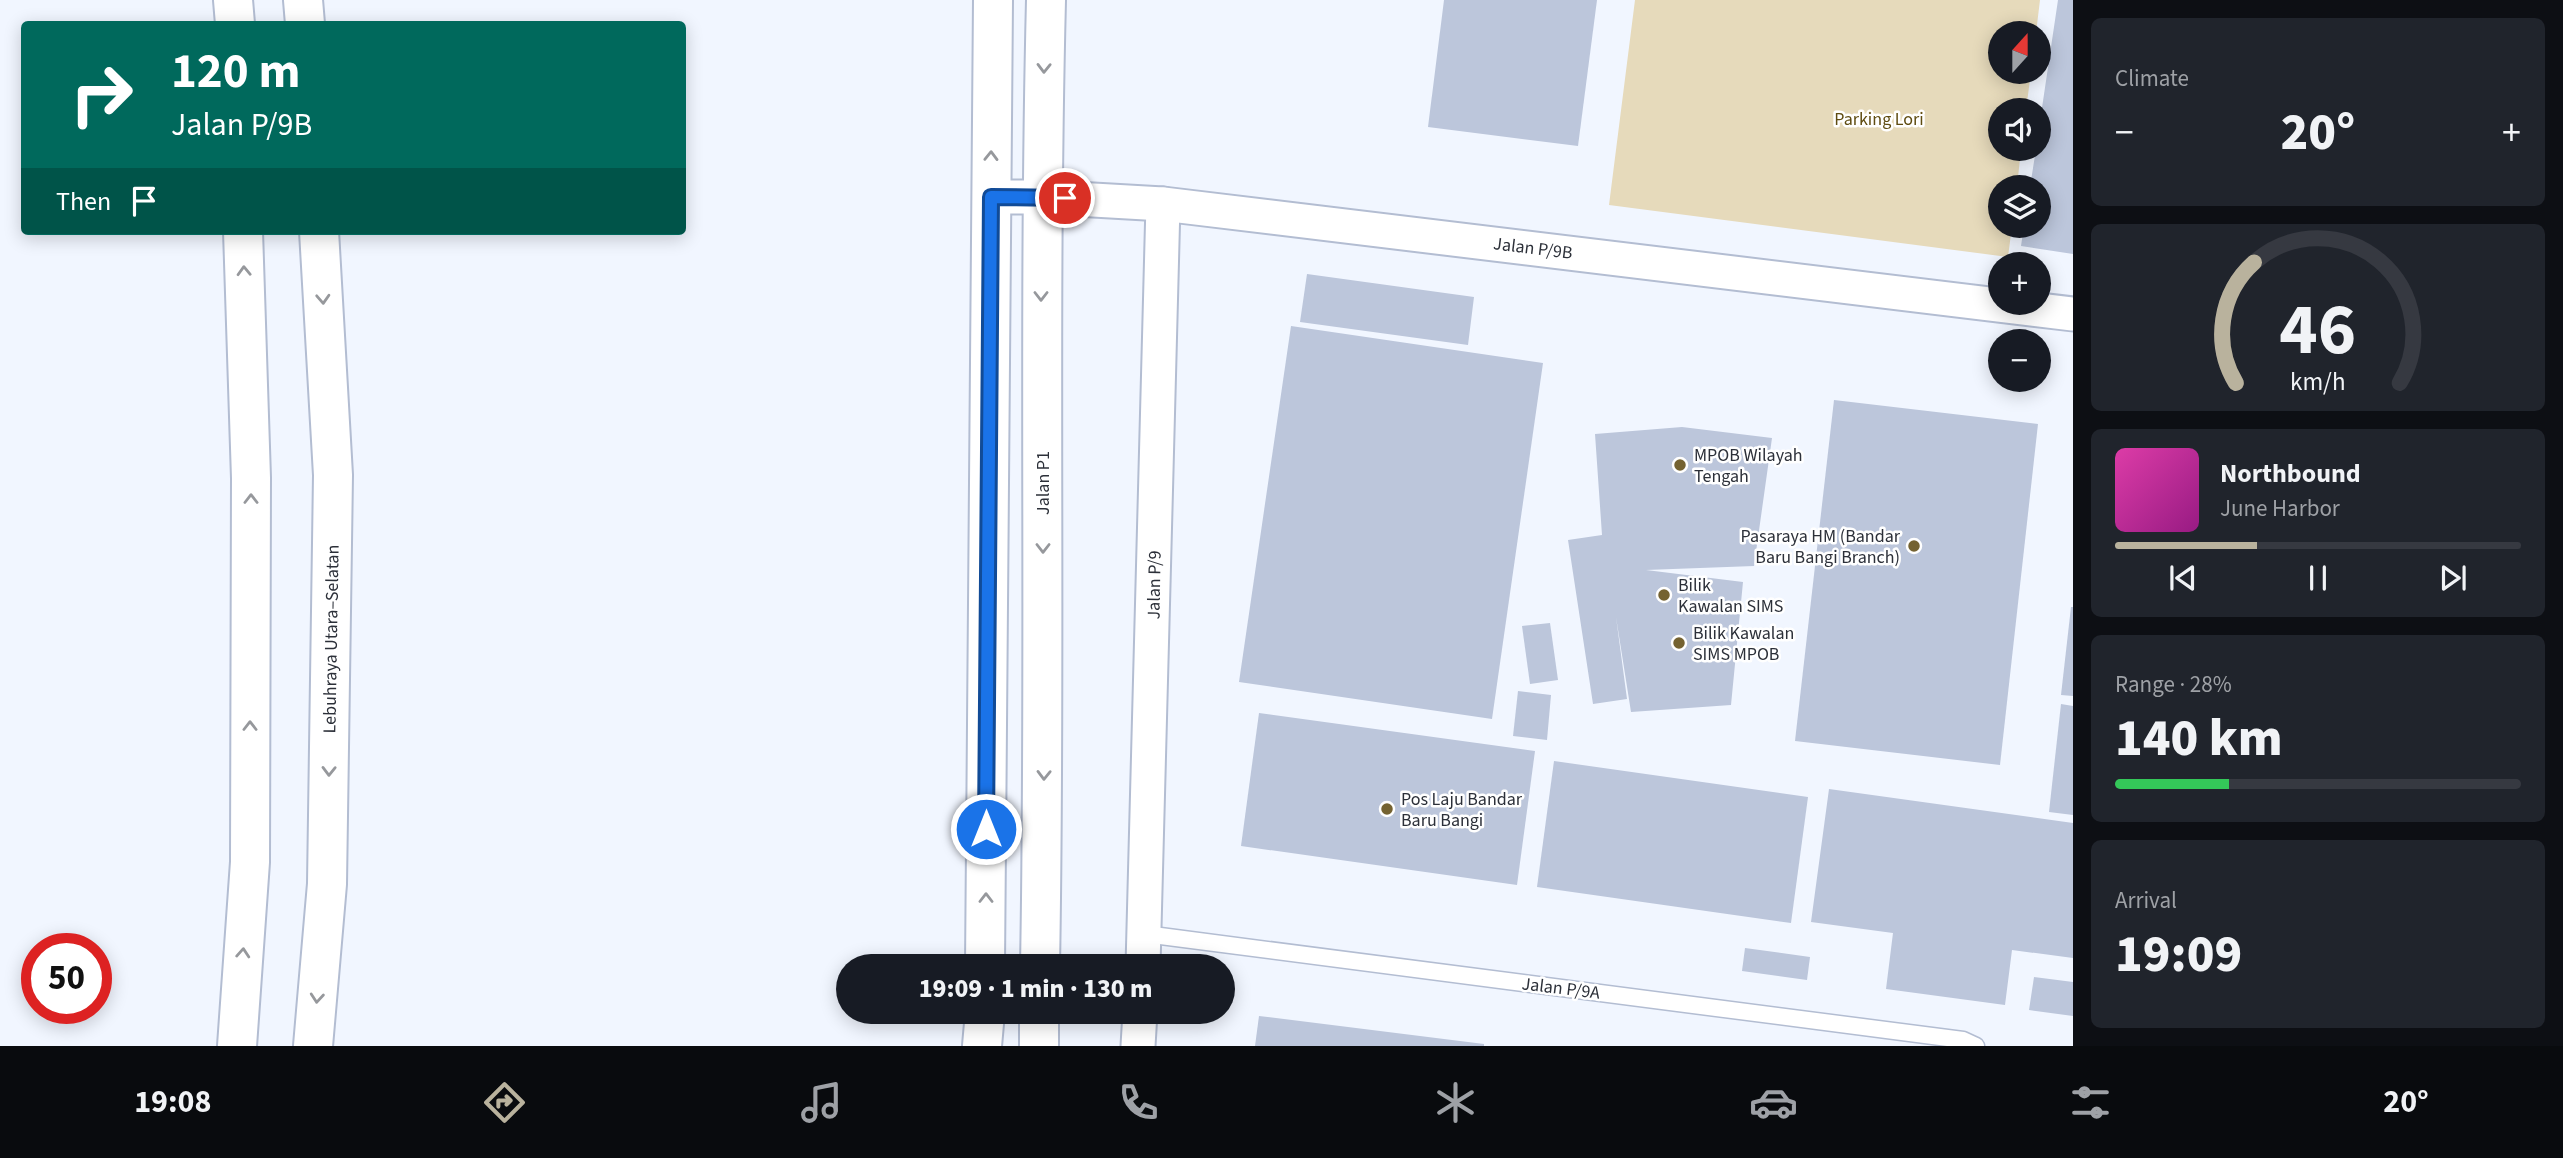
<!DOCTYPE html>
<html lang="en">
<head>
<meta charset="utf-8">
<style>
  :root { --surface:#171b24; --page:#20242c; --text:#f1f3f6; --muted:#9ea1a6; --line:#363941; --accent:#b9b29d }
  body { margin:0; font-family:"Source Sans 3",sans-serif; background:var(--page); color:var(--text); height:100vh; display:flex; flex-direction:column; font-size:26px; white-space:nowrap }
  * { box-sizing:border-box; margin:0 }
  p { font-size:23px; color:var(--muted) }
  .icon { flex:none; width:38px; height:38px; fill:none; stroke:currentColor; stroke-width:2; stroke-linecap:round; stroke-linejoin:round }
  .map { position:relative; flex:1; overflow:hidden }
  .panel { display:flex; flex-direction:column; gap:18px; padding:18px; background:#0d0f14; width:490px }
  .panel>* { flex:none }
  .top-card { position:absolute; left:21px; top:21px; width:665px; height:214px; border-radius:7px; box-shadow:0 4px 18px #0003; background:#00695c; color:#fff; overflow:hidden }
  .needle { width:46px; rotate:21deg }
  .controls { position:absolute; left:1988px; top:21px; display:grid; gap:14px }
  .controls a { display:grid; place-items:center; width:63px; height:63px; border-radius:50%; background:var(--surface); box-shadow:0 4px 18px #0003; font-size:35px }
  .speed { position:absolute; left:21px; top:933px; display:flex; gap:14px; font-size:35px; font-weight:700; text-align:center }
  .speed>* { display:grid; place-content:center; width:91px; height:91px; border-radius:50%; background:var(--surface); box-shadow:0 4px 18px #0003; line-height:1 }
  .speed .limit { border:10px solid #d22; background:#fff; color:#111 }
  .pin { position:absolute; display:grid; place-items:center; width:60px; height:60px; color:#fff; margin:-30px; border:4px solid #fff; border-radius:50%; box-shadow:0 2px 7px #0007 }
  .me { position:absolute; width:77px; margin:-38px; rotate:0deg; stroke-linejoin:round; filter:drop-shadow(0 0 5px #0008) }
  .turn { display:flex; align-items:center; gap:24px; height:147px; padding:0 35px; font-size:32px }
  .turn .icon { width:91px; height:91px; stroke-width:2.5 }
  .turn b { display:block; font-size:49px; line-height:60px }
  .then { display:flex; align-items:center; height:66px; padding:0 35px; background:#0003; gap:14px; font-size:26px }
  .big { font-size:52px; font-weight:800; line-height:1.1 }
  .panel .widget { flex:1; display:flex; flex-direction:column; justify-content:center; gap:10px; min-width:0; padding:0 24px; border-radius:10px; background:var(--page) }
  .panel .dial { align-items:center; gap:0 }
  .dial svg { height:182px; overflow:visible; fill:none; stroke:var(--line); stroke-width:7; stroke-linecap:round; text-anchor:middle }
  .dial text { fill:var(--text); stroke:none }
  .song { display:flex; align-items:center; gap:21px }
  .cover { width:84px; height:84px; border-radius:10px; background:linear-gradient(135deg,hsl(320 70% 55%),hsl(310 70% 35%)) }
  .played { height:7px; border-radius:4px; background:linear-gradient(90deg,var(--accent) 35%,var(--line) 35%) }
  .keys { display:flex; justify-content:space-around; direction:ltr }
  .heat { display:flex; justify-content:space-between; align-items:center; font-size:38px; direction:ltr }
  .charge { height:10px; border-radius:5px; background:linear-gradient(90deg,#34c759 28%,var(--line) 0) }
  .trip { position:absolute; left:836px; top:954px; width:399px; height:70px; border-radius:35px; background:var(--surface); box-shadow:0 4px 18px #0003; font-weight:800; line-height:70px; text-align:center }
  .menu { display:flex; height:112px; justify-content:space-around; align-items:center; background:#090b0e; color:var(--muted) }
  .menu .icon { width:49px; height:49px }
  .menu .current { color:var(--accent) }
  .menu b { font-size:32px; color:var(--text) }
  main { display:flex; flex:1; min-height:0 }
  .map>svg:first-child { display:block }
  .green { fill:#e6dabb }
  .building { fill:#bcc6db }
  .lines { fill:none; stroke-linecap:round; stroke-linejoin:round }
  .service-casing { stroke:#b3bdd2; stroke-width:19 }
  .minor-casing { stroke:#b3bdd2; stroke-width:37 }
  .secondary-casing { stroke:#b3bdd2; stroke-width:42 }
  .motorway-casing { stroke:#b3bdd2; stroke-width:42 }
  .service { stroke:#fff; stroke-width:16 }
  .minor { stroke:#fff; stroke-width:33 }
  .secondary { stroke:#fff; stroke-width:38 }
  .motorway { stroke:#fff; stroke-width:38 }
  .oneway { stroke:#96989c }
  .route-casing { stroke:#114b97; stroke-width:18 }
  .route { stroke:#1a73e8; stroke-width:12 }
  .poi-dot { fill:#746231; stroke:#fff; stroke-width:2.5 }
  .labels { text-anchor:middle; stroke-width:5; stroke-linejoin:round; paint-order:stroke }
  .park-label { font-size:18px; fill:#5f4c11; stroke:#fff }
  .street-label { font-size:18px; fill:#2c3039; stroke:#fff }
  .poi-label { font-size:18px; fill:#2c3039; stroke:#fff; text-anchor:start }
</style>
</head>
<body>
<main>
<div class="map">
<svg width="2073" height="1046" viewBox="0 0 2073 1046">
  <rect width="100%" height="100%" fill="#f1f6ff"/>
  <path class="green" d="M1635,0h405l-4,33h-36v39h31l-5,38h-26v39h21l-4,38h-17v39h12l-4,31 -399,-52z"/>
  <g class="building">
    <path d="M1444,0h153l-19,146 -150,-19z"/>
    <path d="M2058,0h15v254l-52,-8 3,-20h15v-39h-9l6,-38h3v-21z"/>
    <path d="M1307,274l167,23 -6,48 -168,-23z"/>
    <path d="M1291,326l252,37 -51,356 -253,-37z"/>
    <path d="M1834,400l204,24 -38,341 -205,-24z"/>
    <path d="M1682,427l90,11 -18,128 -108,4 97,12 -12,123 -100,7 -15,-95 11,82 -34,5 -25,-164 34,-5 -7,-101z"/>
    <path d="M2071,607h2v89l-12,-1z"/>
    <path d="M1550,623l8,57 -28,4 -8,-58z"/>
    <path d="M1518,691l33,4 -4,45 -34,-4z"/>
    <path d="M2061,704l12,2v109l-24,-3z"/>
    <path d="M1259,713l276,38 -18,134 -276,-39z"/>
    <path d="M1554,761l254,36 -17,126 -254,-36z"/>
    <path d="M1829,789l244,34v135l-61,-8 -7,55 -119,-16 7,-56 -82,-11z"/>
    <path d="M1745,948l65,9 -3,23 -65,-9z"/>
    <path d="M2034,977l39,5v34l-44,-6z"/>
    <path d="M1259,1016l225,28v2h-229z"/>
  </g>
  <g class="lines">
    <g class="service-casing">
      <path id="service" d="M1145,934l818,106 13,6"/>
    </g>
    <g class="minor-casing">
      <g id="minor">
        <path d="M991,197h50l122,7 910,110"/>
        <path d="M1143,966l20,-762"/>
        <path d="M1138,1046l2,-34"/>
      </g>
    </g>
    <g class="secondary-casing">
      <g id="secondary">
        <path d="M985,966l8,-966"/>
        <path d="M1040,966c6,-322 -2,-644 6,-966"/>
        <path d="M982,1046l3,-34"/>
        <path d="M1039,1046v-34"/>
      </g>
    </g>
    <g class="motorway-casing">
      <g id="motorway">
        <path d="M233,0l2,24"/>
        <path d="M303,0l2,24"/>
        <path d="M237,1046l13,-184 1,-384 -8,-247"/>
        <path d="M313,1046l14,-162 6,-409 -14,-244"/>
      </g>
    </g>
    <use href="#service" class="service"/>
    <use href="#minor" class="minor"/>
    <use href="#secondary" class="secondary"/>
    <use href="#motorway" class="motorway"/>
  </g>
  <defs><path id="oneway-chevron" d="M-2-3.5L2.5 0L-2 3.5" fill="none" stroke-width="1.6" stroke-linecap="round" stroke-linejoin="round" transform="scale(1.75)"/></defs>
  <g class="oneway">
    <use href="#oneway-chevron" transform="translate(1044 68) rotate(91)"/>
    <use href="#oneway-chevron" transform="translate(991 156) rotate(-89)"/>
    <use href="#oneway-chevron" transform="translate(244 271) rotate(-92)"/>
    <use href="#oneway-chevron" transform="translate(1041 296) rotate(90)"/>
    <use href="#oneway-chevron" transform="translate(323 299) rotate(87)"/>
    <use href="#oneway-chevron" transform="translate(251 499) rotate(-90)"/>
    <use href="#oneway-chevron" transform="translate(1043 548) rotate(90)"/>
    <use href="#oneway-chevron" transform="translate(250 726) rotate(-90)"/>
    <use href="#oneway-chevron" transform="translate(329 771) rotate(91)"/>
    <use href="#oneway-chevron" transform="translate(1044 775) rotate(91)"/>
    <use href="#oneway-chevron" transform="translate(986 898) rotate(-90)"/>
    <use href="#oneway-chevron" transform="translate(243 953) rotate(-86)"/>
    <use href="#oneway-chevron" transform="translate(317 998) rotate(95)"/>
  </g>
  <g class="lines">
    <g class="route-casing">
      <path id="route" d="M986,829l5,-632 74,1"/>
    </g>
    <use href="#route" class="route"/>
  </g>
  <g class="poi-dot">
    <circle cx="1680" cy="465" r="7"/>
    <circle cx="1914" cy="546" r="7"/>
    <circle cx="1664" cy="595" r="7"/>
    <circle cx="1679" cy="643" r="7"/>
    <circle cx="1387" cy="809" r="7"/>
  </g>
  <g class="labels">
    <g class="park-label">
      <text x="1879" y="125">Parking Lori</text>
    </g>
    <g class="street-label">
      <text transform="translate(1533 248) rotate(7)" y="6">Jalan P/9B</text>
      <text transform="translate(1043 483) rotate(-90)" y="6">Jalan P1</text>
      <text transform="translate(1154 585) rotate(-89)" y="6">Jalan P/9</text>
      <text transform="translate(331 639) rotate(-89)" y="6">Lebuhraya Utara–Selatan</text>
      <text transform="translate(1561 988) rotate(7)" y="6">Jalan P/9A</text>
    </g>
    <g class="poi-label">
      <text x="1694" y="461">MPOB Wilayah<tspan x="1694" dy="21">Tengah</tspan></text>
      <text x="1900" y="542" text-anchor="end">Pasaraya HM (Bandar<tspan x="1900" dy="21">Baru Bangi Branch)</tspan></text>
      <text x="1678" y="591">Bilik<tspan x="1678" dy="21">Kawalan SIMS</tspan></text>
      <text x="1693" y="639">Bilik Kawalan<tspan x="1693" dy="21">SIMS MPOB</tspan></text>
      <text x="1401" y="805">Pos Laju Bandar<tspan x="1401" dy="21">Baru Bangi</tspan></text>
    </g>
  </g>
</svg>
<div class="controls">
<a><svg class="needle" viewBox="-14 -14 28 28"><path d="M0-13l5 13h-10z" fill="#e53935"/><path d="M0 13l5-13h-10z" fill="#9ea1a6"/></svg></a>
<a><svg class="icon" aria-label="sound" viewBox="0 0 24 24"><path d="M4 9h4l5-4v14l-5-4H4zM17 9q2 3 0 6"/></svg></a>
<a><svg class="icon" aria-label="layers" viewBox="0 0 24 24"><path d="M12 4l9 5-9 5-9-5zM3 14l9 5 9-5"/></svg></a>
<a>+</a>
<a>−</a>
</div>
<div class="speed"><div class="limit">50</div></div>
<div class="pin" style="left:1065px;top:198px;background:#d93025"><svg class="icon" aria-label="arrive" viewBox="0 0 24 24"><path d="M6 21V4h12l-3 4 3 4H6"/></svg></div>
<svg class="me" style="left:986px;top:829px" viewBox="-20 -20 40 40"><circle r="17" fill="#1a73e8" stroke="#fff" stroke-width="3"/><path d="M0-11L8 9 0 5-8 9z" fill="#fff"/></svg>
<div class="trip">19:09 · 1 min · 130 m</div>
<div class="top-card">
<div class="turn"><svg class="icon" aria-label="right" viewBox="0 0 24 24"><path d="M7 20v-9h11M14 6l5 5-5 5"/></svg><div><b>120 m</b>Jalan P/9B</div></div>
<div class="then">Then<svg class="icon" aria-label="arrive" viewBox="0 0 24 24"><path d="M6 21V4h12l-3 4 3 4H6"/></svg></div>
</div>
</div>
<section class="panel">
<div class="widget"><p>Climate</p>
<div class="heat"><a>−</a><b class="big">20°</b><a>+</a></div>
</div>
<div class="widget dial"><svg viewBox="0 0 100 80">
<path d="M14 69A42 42 0 1 1 86 69"/>
<path d="M14 69A42 42 0 0 1 22 16" stroke="#b9b29d"/>
<text x="50" y="56" font-size="32" font-weight="700">46</text>
<text x="50" y="72" font-size="11">km/h</text>
</svg></div>
<div class="widget">
<div class="song"><i class="cover"></i><div><b>Northbound</b><p>June Harbor</p></div></div>
<div class="played"></div>
<div class="keys"><svg class="icon" aria-label="previous" viewBox="0 0 24 24"><path d="M18 5L8 12l10 7zM5 5v14"/></svg><svg class="icon" aria-label="pause" viewBox="0 0 24 24"><path d="M8 5v14M16 5v14"/></svg><svg class="icon" aria-label="next" viewBox="0 0 24 24"><path d="M6 5l10 7-10 7zM19 5v14"/></svg></div>
</div>
<div class="widget"><p>Range · 28%</p><b class="big">140 km</b><div class="charge"></div></div>
<div class="widget"><p>Arrival</p><b class="big">19:09</b></div>
</section>
</main>
<nav class="menu">
<b>19:08</b>
<svg class="icon current" aria-label="directions" viewBox="0 0 24 24"><path d="M12 3l9 9-9 9-9-9zM9 14v-3h6M13 9l2 2-2 2"/></svg>
<svg class="icon" aria-label="music" viewBox="0 0 24 24"><path d="M9 18V5l10-2v13"/><circle cx="6" cy="18" r="3"/><circle cx="16" cy="16" r="3"/></svg>
<svg class="icon" aria-label="phone" viewBox="0 0 24 24"><path d="M5 4h4l2 5-3 2q2 4 5 5l2-3 5 2v4C11 20 4 13 5 4z"/></svg>
<svg class="icon" aria-label="climate" viewBox="0 0 24 24"><path d="M12 3v18M4 7l16 10M4 17L20 7"/></svg>
<svg class="icon" aria-label="car" viewBox="0 0 24 24"><path d="M5 17H2v-5l4-1 3-4h7l3 4 3 1v5h-3M9 17h6M6 11h13"/><circle cx="7" cy="17" r="2"/><circle cx="17" cy="17" r="2"/></svg>
<svg class="icon" aria-label="filters" viewBox="0 0 24 24"><path d="M4 7h16M4 17h16"/><circle cx="9" cy="7" r="2"/><circle cx="15" cy="17" r="2"/></svg>
<b>20°</b>
</nav>
</body>
</html>
